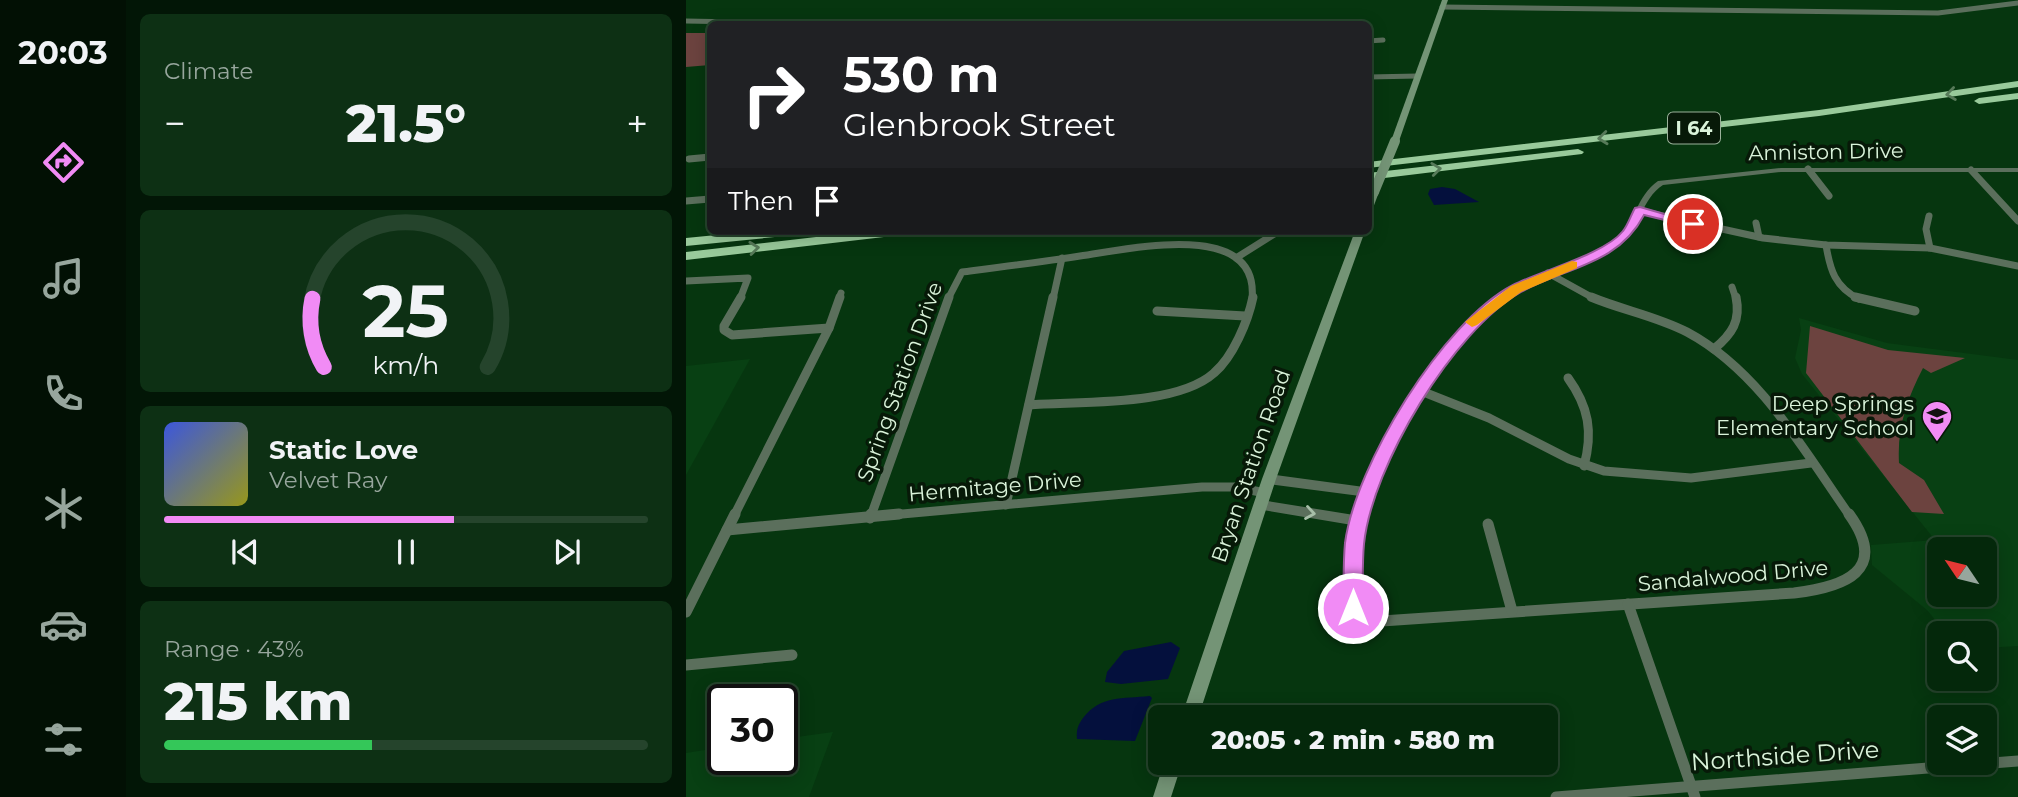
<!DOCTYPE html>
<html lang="en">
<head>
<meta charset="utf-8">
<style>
  :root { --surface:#04280b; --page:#0d3014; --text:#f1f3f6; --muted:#97a69d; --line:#25442c; --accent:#f18bf5 }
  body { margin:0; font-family:Montserrat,sans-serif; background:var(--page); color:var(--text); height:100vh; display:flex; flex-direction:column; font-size:26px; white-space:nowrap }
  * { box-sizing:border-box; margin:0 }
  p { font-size:23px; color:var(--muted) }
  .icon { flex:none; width:38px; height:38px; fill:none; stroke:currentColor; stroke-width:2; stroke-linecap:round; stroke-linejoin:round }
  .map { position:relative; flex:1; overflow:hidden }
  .drawer { display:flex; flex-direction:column; gap:14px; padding:14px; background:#021606; width:560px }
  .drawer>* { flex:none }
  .guide { position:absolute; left:21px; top:21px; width:665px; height:214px; border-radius:10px; box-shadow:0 4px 18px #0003,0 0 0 2px var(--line); background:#202124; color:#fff; overflow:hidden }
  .needle { width:46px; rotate:305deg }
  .fabs { position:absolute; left:1241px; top:537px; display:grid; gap:14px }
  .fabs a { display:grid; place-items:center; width:70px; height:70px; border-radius:10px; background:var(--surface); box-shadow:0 4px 18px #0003,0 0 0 2px var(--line); font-size:35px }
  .speed { position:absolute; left:21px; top:684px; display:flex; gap:14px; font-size:35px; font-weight:700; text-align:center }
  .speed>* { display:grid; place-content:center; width:91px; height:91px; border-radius:50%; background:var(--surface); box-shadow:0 4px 18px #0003,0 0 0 2px var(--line); line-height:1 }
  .speed .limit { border:4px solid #111; border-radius:10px; background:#fff; color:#111 }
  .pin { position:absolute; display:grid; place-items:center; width:60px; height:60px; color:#fff; margin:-30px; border:4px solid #fff; border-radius:50%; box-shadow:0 2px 7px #0007 }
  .me { position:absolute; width:77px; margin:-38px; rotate:0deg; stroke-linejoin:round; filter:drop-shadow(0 0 5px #0008) }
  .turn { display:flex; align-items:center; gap:24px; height:147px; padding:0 21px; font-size:32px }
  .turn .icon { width:91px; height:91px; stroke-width:2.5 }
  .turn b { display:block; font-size:49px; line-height:60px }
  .then { display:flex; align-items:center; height:66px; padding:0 21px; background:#0003; gap:14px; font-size:26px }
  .big { font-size:52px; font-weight:800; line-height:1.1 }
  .drawer .tile { flex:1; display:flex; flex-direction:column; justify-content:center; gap:10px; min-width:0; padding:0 24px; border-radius:10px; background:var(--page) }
  .drawer .dial { align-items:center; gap:0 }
  .dial svg { height:182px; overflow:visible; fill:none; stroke:var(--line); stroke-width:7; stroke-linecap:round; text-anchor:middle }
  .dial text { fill:var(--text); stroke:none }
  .song { display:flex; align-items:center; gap:21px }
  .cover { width:84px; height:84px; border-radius:10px; background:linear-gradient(135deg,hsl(230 70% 55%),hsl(60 70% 35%)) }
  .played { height:7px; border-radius:4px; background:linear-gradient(90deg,var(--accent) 60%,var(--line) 60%) }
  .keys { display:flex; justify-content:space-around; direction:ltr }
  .heat { display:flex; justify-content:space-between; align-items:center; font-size:38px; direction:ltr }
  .charge { height:10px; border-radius:5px; background:linear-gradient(90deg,#34c759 43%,var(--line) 0) }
  .trip { position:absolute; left:462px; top:705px; width:410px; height:70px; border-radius:10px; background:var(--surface); box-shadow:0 4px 18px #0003,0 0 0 2px var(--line); font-weight:800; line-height:70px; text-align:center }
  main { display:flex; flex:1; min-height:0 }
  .tab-bar { display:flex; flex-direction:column; width:126px; justify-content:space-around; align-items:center; background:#021004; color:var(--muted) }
  .tab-bar .icon { width:49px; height:49px }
  .tab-bar .on { color:var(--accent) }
  .tab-bar b { font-size:32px; color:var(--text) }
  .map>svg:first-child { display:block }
  .built { fill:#084013; fill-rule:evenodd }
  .green { fill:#6c433f }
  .water { fill:#04103d }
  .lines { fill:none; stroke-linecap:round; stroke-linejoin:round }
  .minor-far3 { stroke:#5b6f5c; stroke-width:5 }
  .minor-far2 { stroke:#5b6f5c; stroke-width:7 }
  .minor-far1 { stroke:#5b6f5c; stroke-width:9 }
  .minor { stroke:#5b6f5c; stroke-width:11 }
  .tertiary { fill:#5b6f5c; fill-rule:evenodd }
  .secondary { fill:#749476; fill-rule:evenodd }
  .motorway { fill:#99ca9b; fill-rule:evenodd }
  .secondary-bridge { stroke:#749476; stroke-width:10 }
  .oneway { stroke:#577a59 }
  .oneway2 { stroke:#a7bea8 }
  .route { fill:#f18bf5; stroke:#9d5a9f; stroke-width:2 }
  .slow { fill:#f59e0b }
  .labels { text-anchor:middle; stroke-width:7; stroke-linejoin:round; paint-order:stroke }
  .shield { fill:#071908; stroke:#9bb29b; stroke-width:2 }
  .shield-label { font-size:19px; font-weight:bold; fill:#daf3da }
  .street-label { font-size:21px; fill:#daf3da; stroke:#071908 }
  .poi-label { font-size:21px; fill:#daf3da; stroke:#071908; text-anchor:end }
  .near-street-label { font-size:24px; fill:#daf3da; stroke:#071908 }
</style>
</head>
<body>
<main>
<nav class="tab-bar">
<b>20:03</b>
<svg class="icon on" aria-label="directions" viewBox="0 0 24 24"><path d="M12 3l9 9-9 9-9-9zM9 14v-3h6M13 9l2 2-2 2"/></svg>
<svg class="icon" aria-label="music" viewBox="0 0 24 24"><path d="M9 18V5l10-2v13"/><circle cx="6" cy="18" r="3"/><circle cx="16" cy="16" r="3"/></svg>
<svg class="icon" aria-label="phone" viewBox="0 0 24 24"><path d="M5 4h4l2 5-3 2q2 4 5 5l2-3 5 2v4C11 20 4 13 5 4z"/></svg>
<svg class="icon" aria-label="climate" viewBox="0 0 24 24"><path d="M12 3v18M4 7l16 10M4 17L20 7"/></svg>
<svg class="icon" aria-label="car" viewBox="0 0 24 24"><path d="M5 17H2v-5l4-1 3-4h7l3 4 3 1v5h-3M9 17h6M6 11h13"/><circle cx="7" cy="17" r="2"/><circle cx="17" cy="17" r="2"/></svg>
<svg class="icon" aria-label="filters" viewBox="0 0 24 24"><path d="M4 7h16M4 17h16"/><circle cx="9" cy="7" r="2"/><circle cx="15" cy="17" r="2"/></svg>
</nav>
<section class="drawer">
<div class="tile"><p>Climate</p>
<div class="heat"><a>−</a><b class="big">21.5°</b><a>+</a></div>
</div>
<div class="tile dial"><svg viewBox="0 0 100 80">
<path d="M14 69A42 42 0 1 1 86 69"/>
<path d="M14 69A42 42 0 0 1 9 39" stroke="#f18bf5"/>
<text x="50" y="56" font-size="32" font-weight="700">25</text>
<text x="50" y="72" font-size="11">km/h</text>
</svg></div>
<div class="tile">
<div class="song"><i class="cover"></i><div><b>Static Love</b><p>Velvet Ray</p></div></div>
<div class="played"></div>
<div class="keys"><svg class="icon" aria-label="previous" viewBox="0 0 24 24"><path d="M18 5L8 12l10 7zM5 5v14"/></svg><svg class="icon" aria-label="pause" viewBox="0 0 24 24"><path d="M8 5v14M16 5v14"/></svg><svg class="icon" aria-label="next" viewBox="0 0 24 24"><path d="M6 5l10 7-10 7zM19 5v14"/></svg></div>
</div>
<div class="tile"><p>Range · 43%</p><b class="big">215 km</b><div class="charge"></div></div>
</section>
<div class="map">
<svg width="1332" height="797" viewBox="0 0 1332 797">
  <rect width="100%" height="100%" fill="#06360f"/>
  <g class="built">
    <path d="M1113,318l88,25 131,17v286l-33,2 -1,-14 -38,-1 -19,-23 -55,-45 -1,-20 64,-5 -133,-166 -7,-16 6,-28zM1253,550h45v45h-45z"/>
    <path d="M64,359l-64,116v-109z"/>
    <path d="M147,732l-24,65h-123v-44l37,-6v13h59v-21z"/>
  </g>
  <g class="green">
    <path d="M0,33h24v32l-24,2z"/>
    <path d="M1124,326l78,24 77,8 -34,15 -8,-5c-16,31 -26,59 -24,95l25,17 20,34 -32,-2 -106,-139z"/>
  </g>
  <g class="water">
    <path d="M756,187l13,2 24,13 -45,3 -6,-11 2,-5z"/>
    <path d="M485,642l9,6 -12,31 -47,5 -16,-2 2,-10 17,-21z"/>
    <path d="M464,696l2,2 -17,43 -58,-2c-1,-9 1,-14 6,-21 18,-23 39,-19 67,-22z"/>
  </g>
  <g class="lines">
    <g class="minor-far3">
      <path d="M756,7l496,6 80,-10"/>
      <path d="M0,21l160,3"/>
      <path d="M682,41l15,-1"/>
      <path d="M682,77l50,-1"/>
    </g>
    <g class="minor-far2">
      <path d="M3,159l21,-2"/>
      <path d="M1122,169l21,27"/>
      <path d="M1285,170l47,51"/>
      <path d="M0,201l24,-2"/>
      <path d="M954,211l123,27 63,7 104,3 88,18"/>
      <path d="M1243,216l-3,13 4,19"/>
      <path d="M1070,223l3,14"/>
      <path d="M1140,245c4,25 9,42 33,54"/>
      <path d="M550,258l43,-27"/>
      <path d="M862,273l47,26"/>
      <path d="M0,281l62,-3 -8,21"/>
      <path d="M1046,287l4,12"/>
      <path d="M153,299l2,-6"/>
      <path d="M262,299l14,-27c39,-5 79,-10 118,-16 45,-6 180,-39 172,43"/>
      <path d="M367,299l9,-41"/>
    </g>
    <g class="minor-far1">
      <path d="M55,297l-17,29v4l8,5 97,-7"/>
      <path d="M905,297c31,13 65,19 96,35 73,39 117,119 163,184"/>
      <path d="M1169,297l60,14"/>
      <path d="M471,311l88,5"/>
      <path d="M1028,349c18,-15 27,-28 22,-52"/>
      <path d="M882,378c21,29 25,54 16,88"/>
      <path d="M735,391l68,27 80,41 35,12 87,7 120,-15"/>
      <path d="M343,405c49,-4 147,2 185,-32 19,-16 34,-52 39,-76"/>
      <path d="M320,505l47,-208"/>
      <path d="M48,516l95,-188 11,-31"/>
      <path d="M185,516l78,-219"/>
      <path d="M194,516l322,-29h34l29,6"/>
    </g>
    <g class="minor">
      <path d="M184,518l1,-4"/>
      <path d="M672,521l-6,80 4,16 11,5 427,-29c50,-6 96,-22 55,-79"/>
      <path d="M802,524l24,87"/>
      <path d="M41,530l172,-16"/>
      <path d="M942,604l67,193"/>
      <path d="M0,612l49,-98"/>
      <path d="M0,665l106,-10"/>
      <path d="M870,797l462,-36"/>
    </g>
    <path class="tertiary" d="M1095,168h237v4h-237l-118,13c-22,14 -22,43 -43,59 -30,23 -69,27 -101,47 -59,39 -105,104 -133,169 -9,21 -15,44 -24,65l-4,1 -101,-17 -2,-4 2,-4 4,-1 93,15 6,-19 -91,-12 -4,-2 -2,-3 2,-3 4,-2 95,13c32,-76 78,-160 153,-202 31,-18 68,-23 97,-45 21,-15 22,-44 44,-59z"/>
    <g class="secondary">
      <path d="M756,0h6l-49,141 -7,2 -1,-2z"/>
      <path d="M688,189l5,3 -6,16 -5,3v-17l3,-4z"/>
      <path d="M669,231h10l-89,248 -78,239h-17l81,-239z"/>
      <path d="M478,763h18l-11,34h-18z"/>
    </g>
    <g class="motorway">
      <path d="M1332,81v6l-199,29 -451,52v-6l451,-52z"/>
      <path d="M1332,93v6l-39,5 -5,-3 5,-3z"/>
      <path d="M892,149l6,3 -2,2 -214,26v-7z"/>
      <path d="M71,231h44l-6,4 -109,11v-8z"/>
      <path d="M182,231h39l-6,4 -215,25v-8z"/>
    </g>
    <path class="secondary-bridge" d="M688,192l21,-51"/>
  </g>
  <defs><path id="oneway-chevron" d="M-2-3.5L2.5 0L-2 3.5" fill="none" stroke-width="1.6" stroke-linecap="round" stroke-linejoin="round" transform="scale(1.75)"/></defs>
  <g class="oneway">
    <use href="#oneway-chevron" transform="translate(1265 94) rotate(172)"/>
    <use href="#oneway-chevron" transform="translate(917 138) rotate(174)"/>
    <use href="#oneway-chevron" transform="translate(750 169) rotate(-7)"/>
    <use href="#oneway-chevron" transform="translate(68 248) rotate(-6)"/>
  </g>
  <use class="oneway2" href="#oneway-chevron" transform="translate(624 513) rotate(9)"/>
  <path class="route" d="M954,207l59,17 -6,3 -49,-12c-26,50 -78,52 -123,77 -68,39 -149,174 -157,252 -2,21 -1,43 -1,64l-3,6 -7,3 -7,-3 -3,-6c1,-22 0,-44 2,-65 10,-77 97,-221 168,-258 27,-14 92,-31 110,-54 5,-6 8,-16 12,-23z"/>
  <path class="slow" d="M886,261l5,1v6l-56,24 -44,33 -5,2 -7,-5 46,-36z"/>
  <defs>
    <g id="school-pin" transform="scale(1.575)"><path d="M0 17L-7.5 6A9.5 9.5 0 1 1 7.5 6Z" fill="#f18bf5" stroke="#071908"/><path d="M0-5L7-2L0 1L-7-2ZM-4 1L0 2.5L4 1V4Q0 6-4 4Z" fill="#111"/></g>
  </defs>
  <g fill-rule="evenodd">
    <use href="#school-pin" x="1251" y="416"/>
  </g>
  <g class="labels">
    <rect class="shield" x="982" y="112.5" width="52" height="31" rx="5"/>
    <g class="shield-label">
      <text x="1008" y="135">I 64</text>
    </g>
    <g class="street-label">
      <text transform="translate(1140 152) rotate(-1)" y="7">Anniston Drive</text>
      <text transform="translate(214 382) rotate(-70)" y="7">Spring Station Drive</text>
      <text transform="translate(565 466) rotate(-71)" y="7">Bryan Station Road</text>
      <text transform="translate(309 487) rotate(-5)" y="7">Hermitage Drive</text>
      <text transform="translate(1047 576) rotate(-5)" y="7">Sandalwood Drive</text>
    </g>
    <g class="poi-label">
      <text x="1228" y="411">Deep Springs<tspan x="1228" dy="24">Elementary School</tspan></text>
    </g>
    <g class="near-street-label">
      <text transform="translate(1099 756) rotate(-4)" y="8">Northside Drive</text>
    </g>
  </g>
</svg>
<div class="fabs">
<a><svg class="needle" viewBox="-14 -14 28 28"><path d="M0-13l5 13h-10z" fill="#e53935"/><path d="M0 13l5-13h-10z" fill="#97a69d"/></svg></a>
<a><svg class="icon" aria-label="search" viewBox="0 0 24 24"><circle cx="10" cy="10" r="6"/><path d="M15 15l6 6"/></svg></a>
<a><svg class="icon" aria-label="layers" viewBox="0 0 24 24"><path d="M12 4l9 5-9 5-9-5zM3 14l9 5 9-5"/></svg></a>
</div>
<div class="speed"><div class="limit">30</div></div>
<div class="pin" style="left:1007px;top:224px;background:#d93025"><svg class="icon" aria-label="arrive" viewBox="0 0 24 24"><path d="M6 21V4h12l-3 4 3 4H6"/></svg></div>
<svg class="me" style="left:667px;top:608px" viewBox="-20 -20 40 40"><circle r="17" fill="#f18bf5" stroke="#fff" stroke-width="3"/><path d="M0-11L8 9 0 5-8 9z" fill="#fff"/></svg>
<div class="trip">20:05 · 2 min · 580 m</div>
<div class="guide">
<div class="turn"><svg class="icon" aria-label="right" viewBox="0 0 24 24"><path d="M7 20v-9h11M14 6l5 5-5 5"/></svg><div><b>530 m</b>Glenbrook Street</div></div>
<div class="then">Then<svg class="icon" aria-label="arrive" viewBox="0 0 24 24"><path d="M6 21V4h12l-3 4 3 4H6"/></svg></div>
</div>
</div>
</main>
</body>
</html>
